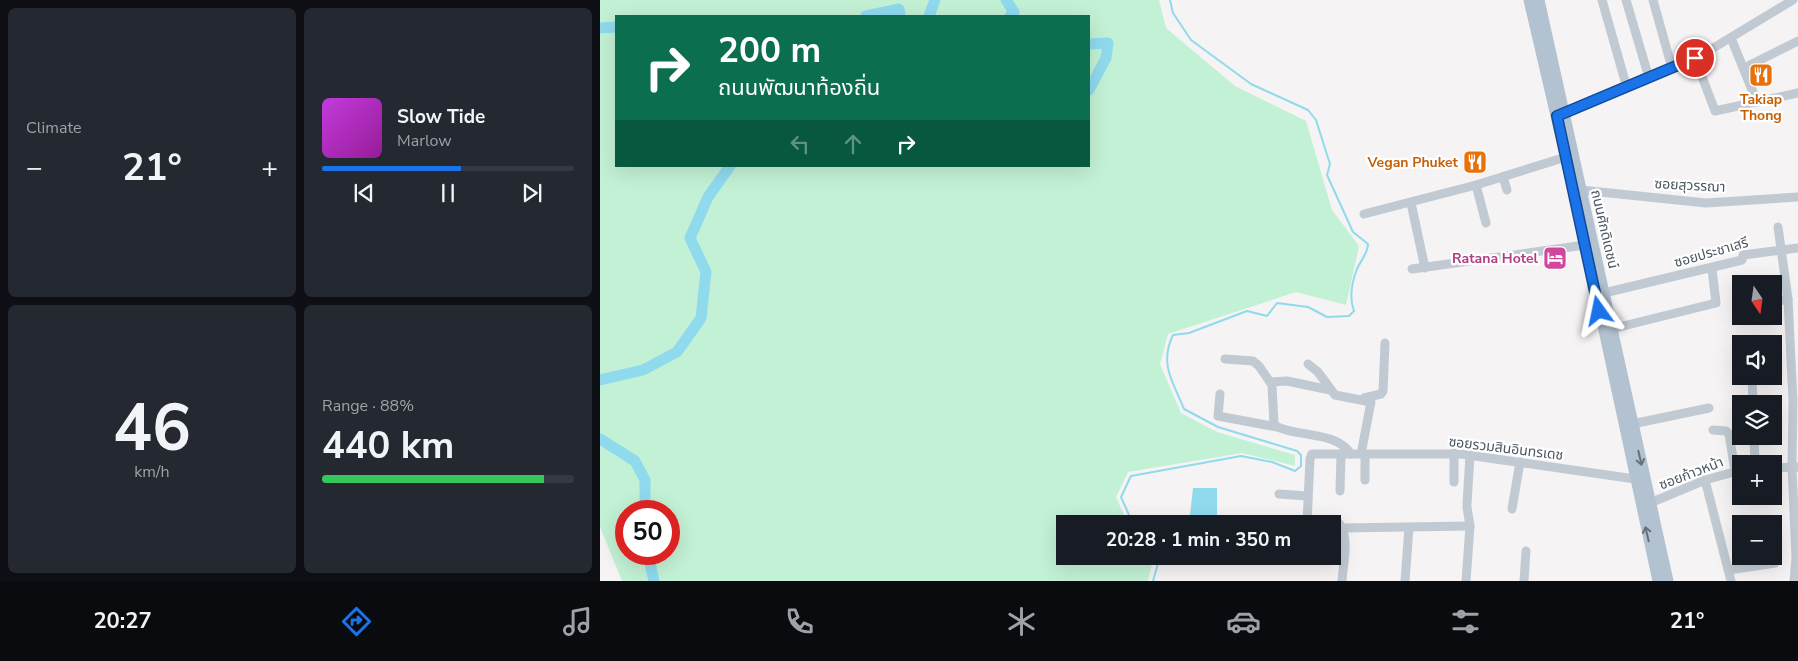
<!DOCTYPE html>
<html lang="en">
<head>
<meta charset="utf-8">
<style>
  :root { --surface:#171b24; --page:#242831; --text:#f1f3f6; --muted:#9ea1a6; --line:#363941; --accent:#1a73e8 }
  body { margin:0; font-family:"Nunito Sans","Noto Sans Thai",sans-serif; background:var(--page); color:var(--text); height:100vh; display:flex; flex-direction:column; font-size:19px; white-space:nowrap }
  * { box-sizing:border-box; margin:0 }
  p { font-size:16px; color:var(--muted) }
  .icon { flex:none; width:28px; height:28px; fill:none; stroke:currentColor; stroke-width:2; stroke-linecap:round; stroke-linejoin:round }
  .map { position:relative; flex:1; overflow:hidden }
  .drawer { display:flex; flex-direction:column; gap:8px; padding:8px; background:#0d0f14; width:600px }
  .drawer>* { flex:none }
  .banner { position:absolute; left:15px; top:15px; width:475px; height:152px; border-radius:0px; box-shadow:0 5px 20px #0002; background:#0b6e4f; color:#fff; overflow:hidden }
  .needle { width:32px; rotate:167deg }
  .controls { position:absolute; left:1132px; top:275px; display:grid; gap:10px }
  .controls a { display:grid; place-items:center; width:50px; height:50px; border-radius:0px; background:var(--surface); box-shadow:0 5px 20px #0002; font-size:25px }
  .speed { position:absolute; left:15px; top:500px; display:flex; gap:10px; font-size:25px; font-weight:700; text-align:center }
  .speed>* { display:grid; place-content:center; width:65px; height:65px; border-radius:50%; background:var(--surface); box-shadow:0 5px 20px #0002; line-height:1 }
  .speed .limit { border:8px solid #d22; background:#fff; color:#111 }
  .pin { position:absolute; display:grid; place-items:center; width:42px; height:42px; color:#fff; margin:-21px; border:2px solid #fff; border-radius:50%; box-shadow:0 1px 5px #0007 }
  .me { position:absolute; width:55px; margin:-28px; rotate:348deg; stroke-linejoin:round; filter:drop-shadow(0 0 4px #0008) }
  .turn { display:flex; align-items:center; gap:18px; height:105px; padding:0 20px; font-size:22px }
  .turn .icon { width:65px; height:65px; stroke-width:2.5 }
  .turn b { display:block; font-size:35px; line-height:42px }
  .lanes { display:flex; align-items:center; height:48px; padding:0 20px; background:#0003; justify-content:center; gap:25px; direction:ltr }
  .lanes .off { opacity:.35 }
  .big { font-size:38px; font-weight:700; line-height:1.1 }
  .drawer .widget { flex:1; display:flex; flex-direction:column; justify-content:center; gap:8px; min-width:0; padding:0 18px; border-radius:8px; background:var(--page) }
  .drawer .dial { align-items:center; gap:0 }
  .dial b { font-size:65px; line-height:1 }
  .song { display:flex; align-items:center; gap:15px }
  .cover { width:60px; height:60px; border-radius:8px; background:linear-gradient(135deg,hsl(290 70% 55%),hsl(300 70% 35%)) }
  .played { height:5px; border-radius:2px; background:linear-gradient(90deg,var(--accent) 55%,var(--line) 55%) }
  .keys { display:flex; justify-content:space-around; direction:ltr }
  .heat { display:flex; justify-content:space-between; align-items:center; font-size:28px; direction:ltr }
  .charge { height:8px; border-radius:4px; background:linear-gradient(90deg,#34c759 88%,var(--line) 0) }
  .drawer .tiles { flex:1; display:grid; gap:8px; grid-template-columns:repeat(2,1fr) }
  .trip { position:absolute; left:456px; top:515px; width:285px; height:50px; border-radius:0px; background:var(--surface); box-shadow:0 5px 20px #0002; font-weight:700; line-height:50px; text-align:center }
  .menu { display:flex; height:80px; justify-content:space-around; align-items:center; background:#090b0e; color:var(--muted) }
  .menu .icon { width:35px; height:35px }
  .menu .selected { color:var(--accent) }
  .menu b { font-size:22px; color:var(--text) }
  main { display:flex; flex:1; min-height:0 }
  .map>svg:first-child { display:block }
  .green { fill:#c3f1d5; fill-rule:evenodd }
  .water { fill:#90daee }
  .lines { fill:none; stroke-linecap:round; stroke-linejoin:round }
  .stream { stroke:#90daee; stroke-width:2 }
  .river { stroke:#90daee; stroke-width:11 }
  .minor { stroke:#c1cad2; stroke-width:9 }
  .major { stroke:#b3c2d1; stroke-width:11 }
  .oneway { stroke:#64717d }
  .route-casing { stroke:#114b97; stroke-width:12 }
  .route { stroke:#1a73e8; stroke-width:9 }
  .labels { text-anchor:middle; stroke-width:4.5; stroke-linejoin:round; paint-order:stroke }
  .food-label { font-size:14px; font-weight:bold; fill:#c56008; stroke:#fff }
  .street-label { font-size:14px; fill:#4a5661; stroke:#fff }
  .hotel-label { font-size:14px; font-weight:bold; fill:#b23c85; stroke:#fff; text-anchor:end }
</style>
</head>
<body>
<main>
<section class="drawer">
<div class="tiles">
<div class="widget"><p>Climate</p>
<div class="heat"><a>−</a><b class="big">21°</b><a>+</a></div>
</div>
<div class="widget">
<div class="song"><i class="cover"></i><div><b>Slow Tide</b><p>Marlow</p></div></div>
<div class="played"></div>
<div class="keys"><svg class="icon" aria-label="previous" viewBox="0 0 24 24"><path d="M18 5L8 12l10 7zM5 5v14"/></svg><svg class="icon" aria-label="pause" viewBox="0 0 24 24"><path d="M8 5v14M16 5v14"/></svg><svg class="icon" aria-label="next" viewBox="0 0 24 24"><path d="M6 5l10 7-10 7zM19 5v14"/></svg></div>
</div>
<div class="widget dial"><b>46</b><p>km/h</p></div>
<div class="widget"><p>Range · 88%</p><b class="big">440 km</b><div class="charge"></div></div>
</div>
</section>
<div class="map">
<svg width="1198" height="581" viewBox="0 0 1198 581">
  <rect width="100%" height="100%" fill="#f5f3f3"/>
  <path class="green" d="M0,0h559l7,28 69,58 71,35 26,89 27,36 -13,59 -50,-13 -128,42 -8,30 21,49 36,19 78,23v11l-53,-13 -114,19 -12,25 12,27h-63v32h89l-6,25h-526l-22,-54zM16,16h473v150h-473zM26,511h43v43h-43z"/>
  <path class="water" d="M593,488h24v36h-28z"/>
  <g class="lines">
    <g class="stream">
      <path d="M533,524l-12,-27 10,-21 110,-20 31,6 23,9 6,-5v-11l-4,-4 -79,-24 -34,-18c-11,-27 -25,-45 -11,-74l16,-2 58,-22 20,5 10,-13 31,4 19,10 22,-1 5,-5c-5,-13 -2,-29 3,-42 4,-9 11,-16 11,-25l-15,-12 -26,-57 3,-11 -14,-44 -8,-10 -57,-26 -60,-44 -18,-27 -3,-13"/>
      <path d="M553,581l7,-25"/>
    </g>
    <g class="river">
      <path d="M406,0l8,12 -4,4"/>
      <path d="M266,16l33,-7 1,7"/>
      <path d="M329,16l6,-16"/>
      <path d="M0,28l16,-1"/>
      <path d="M489,44l19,-1 -2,15 -17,32"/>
      <path d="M0,380l43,-10 34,-18 24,-34 5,-46 -16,-34 18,-41 22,-31"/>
      <path d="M0,439l35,22 10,19v31"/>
      <path d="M48,554l6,27"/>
    </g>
    <g class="minor">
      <path d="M1002,0l25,88"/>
      <path d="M1026,0l23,78"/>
      <path d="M1053,0l19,68"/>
      <path d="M1131,38l26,64"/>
      <path d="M1095,58l20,53 83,-18"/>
      <path d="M1144,68l54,-27"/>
      <path d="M959,116l141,-60 93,-56"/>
      <path d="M903,177l4,13"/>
      <path d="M876,185l10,38"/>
      <path d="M981,190l125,13 92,-6"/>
      <path d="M811,203l14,65"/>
      <path d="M764,214l112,-29 90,-28"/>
      <path d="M1178,227l10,72 5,102 -1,66 4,91 -2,23"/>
      <path d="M812,269l173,-24"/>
      <path d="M1004,293l138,-33 1,-5 55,-7"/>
      <path d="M1174,302l14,-3"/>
      <path d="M1011,329l105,-26 -4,-34"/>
      <path d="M625,359l28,2 6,5 13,19 2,40c22,13 61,5 77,29"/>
      <path d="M708,364l10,8 17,23 36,7 -10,52"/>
      <path d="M1152,376l1,28"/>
      <path d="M670,382l17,-1 43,9"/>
      <path d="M620,394l-2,22 59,11"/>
      <path d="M764,398l17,-4 2,-3 2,-48"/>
      <path d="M1032,424l77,-16"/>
      <path d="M1113,430l13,1 3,3 6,37"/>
      <path d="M1154,436l1,28"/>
      <path d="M854,453v29"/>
      <path d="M1174,468l24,-1"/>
      <path d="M765,480v-26"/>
      <path d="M1105,480l26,101"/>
      <path d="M740,491l1,-37"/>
      <path d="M679,494l28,2 1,4"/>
      <path d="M1050,503l55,-23 36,-10"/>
      <path d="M867,504l3,-49"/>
      <path d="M912,509l8,-47"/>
      <path d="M707,523l3,-64 2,-5h149l174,25"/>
      <path d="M696,524l43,-1c11,15 4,41 3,58"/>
      <path d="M742,528l128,-2"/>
      <path d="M1129,570l46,-7"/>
      <path d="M805,581l4,-54"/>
      <path d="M866,581l4,-55 -3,-19"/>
      <path d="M924,581l2,-30"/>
    </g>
    <g class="major">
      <path d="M929,0l41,176"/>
      <path d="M939,0l129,581"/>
      <path d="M990,265l68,316"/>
    </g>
  </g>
  <defs><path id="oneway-shaft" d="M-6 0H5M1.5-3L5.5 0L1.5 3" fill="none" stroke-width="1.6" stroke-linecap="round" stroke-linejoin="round" transform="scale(1.25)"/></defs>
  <g class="oneway">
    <use href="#oneway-shaft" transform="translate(1040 458) rotate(77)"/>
    <use href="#oneway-shaft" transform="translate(1047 534) rotate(-103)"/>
  </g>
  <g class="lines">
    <g class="route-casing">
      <path id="route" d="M999,311l-42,-195 138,-58"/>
    </g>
    <use href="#route" class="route"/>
  </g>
  <defs>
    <g id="restaurant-square" transform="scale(1.25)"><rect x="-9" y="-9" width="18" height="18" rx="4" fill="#e8710a" stroke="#fff"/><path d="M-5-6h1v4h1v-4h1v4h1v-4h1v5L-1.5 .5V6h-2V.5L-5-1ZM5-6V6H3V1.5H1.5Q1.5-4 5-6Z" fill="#fff"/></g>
    <g id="hotel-square" transform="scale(1.25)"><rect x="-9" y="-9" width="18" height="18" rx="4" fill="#d1479c" stroke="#fff"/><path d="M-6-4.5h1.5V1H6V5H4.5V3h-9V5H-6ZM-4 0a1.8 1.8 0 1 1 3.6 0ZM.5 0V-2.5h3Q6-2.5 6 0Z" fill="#fff"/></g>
  </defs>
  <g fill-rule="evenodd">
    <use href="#restaurant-square" x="1161" y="75"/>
    <use href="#restaurant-square" x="875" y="162"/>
    <use href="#hotel-square" x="955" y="258"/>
  </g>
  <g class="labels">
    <g class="food-label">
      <text x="1161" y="104">Takiap<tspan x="1161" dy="16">Thong</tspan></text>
      <text x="858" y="167" text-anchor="end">Vegan Phuket</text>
    </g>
    <g class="street-label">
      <text transform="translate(1090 185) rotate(3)" y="5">ซอยสุวรรณา</text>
      <text transform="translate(1005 229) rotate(77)" y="5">ถนนศักดิเดชน์</text>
      <text transform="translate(1111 252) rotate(-16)" y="5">ซอยประชาเสรี</text>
      <text transform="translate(906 448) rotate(7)" y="5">ซอยรวมสินอินทรเดช</text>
      <text transform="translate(1091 473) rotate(-21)" y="5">ซอยก้าวหน้า</text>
    </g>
    <g class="hotel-label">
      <text x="938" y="263">Ratana Hotel</text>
    </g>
  </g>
</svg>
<div class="controls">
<a><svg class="needle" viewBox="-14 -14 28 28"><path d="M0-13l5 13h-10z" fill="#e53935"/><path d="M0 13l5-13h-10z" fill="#9ea1a6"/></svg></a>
<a><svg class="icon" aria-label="sound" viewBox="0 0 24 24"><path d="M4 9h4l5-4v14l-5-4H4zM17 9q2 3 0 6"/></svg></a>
<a><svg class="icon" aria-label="layers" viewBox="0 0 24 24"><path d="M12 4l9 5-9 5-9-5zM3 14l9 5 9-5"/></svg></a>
<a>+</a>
<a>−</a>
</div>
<div class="speed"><div class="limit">50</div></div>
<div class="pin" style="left:1095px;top:58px;background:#d93025"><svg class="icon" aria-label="arrive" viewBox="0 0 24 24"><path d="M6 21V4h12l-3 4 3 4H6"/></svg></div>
<svg class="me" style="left:999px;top:311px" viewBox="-20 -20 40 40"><path d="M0-17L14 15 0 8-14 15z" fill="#1a73e8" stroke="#fff" stroke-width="4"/></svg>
<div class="trip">20:28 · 1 min · 350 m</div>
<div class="banner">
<div class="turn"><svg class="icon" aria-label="right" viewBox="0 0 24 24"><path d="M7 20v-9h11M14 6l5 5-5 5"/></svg><div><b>200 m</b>ถนนพัฒนาท้องถิ่น</div></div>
<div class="lanes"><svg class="icon off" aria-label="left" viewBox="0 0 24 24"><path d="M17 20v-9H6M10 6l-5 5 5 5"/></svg><svg class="icon off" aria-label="ahead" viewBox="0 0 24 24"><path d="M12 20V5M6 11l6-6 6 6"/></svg><svg class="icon" aria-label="right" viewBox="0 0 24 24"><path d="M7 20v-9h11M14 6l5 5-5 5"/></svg></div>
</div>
</div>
</main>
<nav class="menu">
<b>20:27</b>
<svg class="icon selected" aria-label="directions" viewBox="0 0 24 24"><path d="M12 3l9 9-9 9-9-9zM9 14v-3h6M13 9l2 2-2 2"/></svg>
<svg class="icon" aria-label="music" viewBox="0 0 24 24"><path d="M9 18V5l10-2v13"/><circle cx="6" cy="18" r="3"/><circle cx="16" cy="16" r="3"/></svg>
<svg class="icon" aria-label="phone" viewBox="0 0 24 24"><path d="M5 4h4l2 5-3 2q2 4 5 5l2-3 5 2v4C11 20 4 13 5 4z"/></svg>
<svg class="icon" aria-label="climate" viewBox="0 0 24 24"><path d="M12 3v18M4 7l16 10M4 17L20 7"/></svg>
<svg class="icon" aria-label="car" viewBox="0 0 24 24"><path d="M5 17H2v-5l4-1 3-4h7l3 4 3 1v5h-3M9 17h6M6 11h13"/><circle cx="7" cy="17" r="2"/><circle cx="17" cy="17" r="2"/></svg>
<svg class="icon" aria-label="filters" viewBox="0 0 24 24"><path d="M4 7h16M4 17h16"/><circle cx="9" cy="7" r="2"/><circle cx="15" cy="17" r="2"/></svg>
<b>21°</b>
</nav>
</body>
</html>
